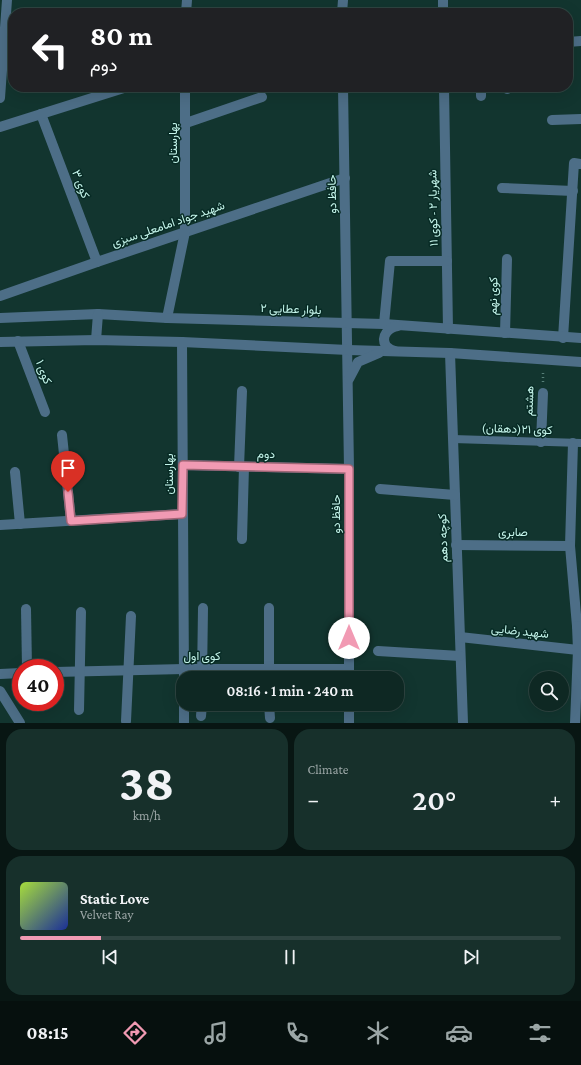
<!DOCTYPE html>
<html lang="en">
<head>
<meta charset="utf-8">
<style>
  :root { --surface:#0e2823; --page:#17302b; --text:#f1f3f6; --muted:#9ba6a6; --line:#2e4441; --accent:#f19ab3 }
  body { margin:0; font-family:"Crimson Pro",Vazirmatn,serif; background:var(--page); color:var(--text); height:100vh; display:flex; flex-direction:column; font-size:15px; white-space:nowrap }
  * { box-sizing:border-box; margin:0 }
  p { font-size:13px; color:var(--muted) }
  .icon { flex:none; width:22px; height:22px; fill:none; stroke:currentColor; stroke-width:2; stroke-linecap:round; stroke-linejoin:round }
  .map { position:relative; height:723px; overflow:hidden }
  .drawer { display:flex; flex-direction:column; gap:6px; padding:6px; background:#081613; flex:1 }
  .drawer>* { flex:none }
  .top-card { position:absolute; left:8px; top:8px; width:565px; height:84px; border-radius:16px; box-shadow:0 4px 16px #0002,0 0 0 1px var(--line); background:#202124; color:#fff; overflow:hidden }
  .fabs { position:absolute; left:529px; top:671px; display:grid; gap:8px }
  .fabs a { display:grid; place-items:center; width:40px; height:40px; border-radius:50%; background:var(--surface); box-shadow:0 4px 16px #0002,0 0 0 1px var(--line); font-size:20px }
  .speed { position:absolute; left:12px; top:659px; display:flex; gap:8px; font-size:20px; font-weight:700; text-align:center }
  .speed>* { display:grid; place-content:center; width:52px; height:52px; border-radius:50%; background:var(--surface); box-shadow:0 4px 16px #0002,0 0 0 1px var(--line); line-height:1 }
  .speed .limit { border:6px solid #d22; background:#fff; color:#111 }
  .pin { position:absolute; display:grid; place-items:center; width:34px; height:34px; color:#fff; margin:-41px -17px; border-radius:50% 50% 50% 0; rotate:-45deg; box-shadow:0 0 4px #0007 }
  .pin .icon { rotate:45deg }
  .me { position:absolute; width:44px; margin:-22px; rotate:0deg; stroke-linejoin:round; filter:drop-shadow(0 0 3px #0008) }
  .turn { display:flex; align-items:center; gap:14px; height:84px; padding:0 16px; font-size:18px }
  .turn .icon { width:52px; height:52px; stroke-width:2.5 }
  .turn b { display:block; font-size:28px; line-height:34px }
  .big { font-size:30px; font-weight:600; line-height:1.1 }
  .drawer .widget { flex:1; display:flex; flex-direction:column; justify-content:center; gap:6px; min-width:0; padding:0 14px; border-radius:16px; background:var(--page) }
  .drawer .dial { align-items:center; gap:0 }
  .dial b { font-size:52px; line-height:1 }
  .song { display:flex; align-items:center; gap:12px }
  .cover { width:48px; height:48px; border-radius:6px; background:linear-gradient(135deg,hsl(80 70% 55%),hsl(230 70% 35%)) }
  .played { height:4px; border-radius:2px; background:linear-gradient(90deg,var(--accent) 15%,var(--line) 15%) }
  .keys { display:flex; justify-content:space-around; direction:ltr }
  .heat { display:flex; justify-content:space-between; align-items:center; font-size:22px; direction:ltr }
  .drawer .tiles { flex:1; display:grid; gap:6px; grid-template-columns:1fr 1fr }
  .widget:last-child { grid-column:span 2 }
  .trip { position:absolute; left:176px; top:671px; width:228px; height:40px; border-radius:16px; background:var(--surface); box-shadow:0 4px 16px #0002,0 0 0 1px var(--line); font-weight:600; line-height:40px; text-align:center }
  .dock { display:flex; height:64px; justify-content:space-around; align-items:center; background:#06100e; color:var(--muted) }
  .dock .icon { width:28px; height:28px }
  .dock .current { color:var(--accent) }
  .dock b { font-size:18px; color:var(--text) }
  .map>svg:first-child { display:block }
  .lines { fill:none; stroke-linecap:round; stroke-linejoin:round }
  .path { stroke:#577f78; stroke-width:2.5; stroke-dasharray:1 3; stroke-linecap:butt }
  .service { stroke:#4d6e87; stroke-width:8 }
  .minor { stroke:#4d6e87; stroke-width:10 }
  .tertiary { stroke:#4d6e87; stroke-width:10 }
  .route-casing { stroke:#9d6474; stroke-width:10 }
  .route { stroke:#f19ab3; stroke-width:7 }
  .labels { text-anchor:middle; stroke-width:3; stroke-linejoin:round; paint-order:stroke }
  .street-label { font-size:12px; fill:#c5f5eb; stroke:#072b25 }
</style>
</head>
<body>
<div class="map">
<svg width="581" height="723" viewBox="0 0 581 723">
  <rect width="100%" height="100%" fill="#12352f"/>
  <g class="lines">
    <path class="path" d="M543,382v-11"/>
    <path class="service" d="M453,439l128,4"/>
    <g class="minor">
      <path d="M443,0v13"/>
      <path d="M186,13l1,-13"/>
      <path d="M568,42l13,-1"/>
      <path d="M444,87l4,242"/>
      <path d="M507,89v-2"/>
      <path d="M481,96v-9"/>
      <path d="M0,98l7,-98"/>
      <path d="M41,114l56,148"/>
      <path d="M552,120l29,-1"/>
      <path d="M186,123l76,-26"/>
      <path d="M0,127l127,-40"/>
      <path d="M502,188l71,3"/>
      <path d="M0,296l97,-34 248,-84"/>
      <path d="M167,318l18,-86v-145"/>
      <path d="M384,324l6,-63h57"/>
      <path d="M505,333l2,-74"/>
      <path d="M563,338l11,-175 7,1"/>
      <path d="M18,341l27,71"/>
      <path d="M182,342l2,336"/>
      <path d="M450,353l13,370"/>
      <path d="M62,435l9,86"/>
      <path d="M541,442l2,-49"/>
      <path d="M573,443l-3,103 7,80h4"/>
      <path d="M183,465l166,4"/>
      <path d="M239,467l3,-76"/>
      <path d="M15,472l5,52"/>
      <path d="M380,489l75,6"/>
      <path d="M0,525l182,-11"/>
      <path d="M242,539l2,-72"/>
      <path d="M456,545l114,1"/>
      <path d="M26,609l1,59"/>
      <path d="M460,637l118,13"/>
      <path d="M378,651l82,5"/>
      <path d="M55,672l129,-3h164"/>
      <path d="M0,674l21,-1"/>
      <path d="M202,678l1,-70"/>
      <path d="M269,678v-70"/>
      <path d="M184,704v19"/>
      <path d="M269,704l1,14"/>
      <path d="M79,710l2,-98"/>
      <path d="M201,716l1,-12"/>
      <path d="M126,721l5,-105"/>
      <path d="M575,723l3,-73 -1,-24"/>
    </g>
    <g class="tertiary">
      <path d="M342,13l1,-13"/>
      <path d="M343,87l6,382v209"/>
      <path d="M0,318l98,-4 69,4 217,6 197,14"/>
      <path d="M96,340l2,-26"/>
      <path d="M0,342l96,-2 86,2 166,8 102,3 131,9"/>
      <path d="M395,351c-4,-1 -7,-3 -9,-5 -6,-10 3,-19 12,-20"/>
      <path d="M349,379l9,-17 21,-9"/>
      <path d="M0,691l20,32"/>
      <path d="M349,704v19"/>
    </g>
  </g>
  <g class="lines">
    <g class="route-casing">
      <path id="route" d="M68,492l3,29 111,-7 1,-49 166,4v169"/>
    </g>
    <use href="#route" class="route"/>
  </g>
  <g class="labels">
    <g class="street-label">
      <text transform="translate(173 143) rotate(-90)" y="4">بهارستان</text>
      <text transform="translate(81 184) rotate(69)" y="4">کوی ۳</text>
      <text transform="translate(332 194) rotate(-91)" y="4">حافظ دو</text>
      <text transform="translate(433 208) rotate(-91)" y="4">شهریار ۲ - کوی ۱۱</text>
      <text transform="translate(168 224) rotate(-19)" y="4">شهید جواد امامعلی سبزی</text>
      <text transform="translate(493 296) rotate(-89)" y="4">کوی نهم</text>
      <text transform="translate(291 309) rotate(2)" y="4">بلوار عطایی ۲</text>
      <text transform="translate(44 372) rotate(69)" y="4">کوی ۱</text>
      <text transform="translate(529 401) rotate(-88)" y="4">هشتم</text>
      <text transform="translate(517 429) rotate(2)" y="4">کوی ۲۱(دهقان)</text>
      <text transform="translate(266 454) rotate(1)" y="4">دوم</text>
      <text transform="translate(169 474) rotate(-90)" y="4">بهارستان</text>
      <text transform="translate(336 514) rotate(-90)" y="4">حافظ دو</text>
      <text transform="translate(513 532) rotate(1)" y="4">صابری</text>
      <text transform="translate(443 538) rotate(-92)" y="4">کوچه دهم</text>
      <text transform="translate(520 631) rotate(6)" y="4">شهید رضایی</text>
      <text x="202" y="660">کوی اول</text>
    </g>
  </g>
</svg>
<div class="fabs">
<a><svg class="icon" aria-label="search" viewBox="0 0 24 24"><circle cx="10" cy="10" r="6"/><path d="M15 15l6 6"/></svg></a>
</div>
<div class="speed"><div class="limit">40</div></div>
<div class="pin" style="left:68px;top:492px;background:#d93025"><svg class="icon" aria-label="arrive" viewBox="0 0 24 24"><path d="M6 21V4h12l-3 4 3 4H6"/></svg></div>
<svg class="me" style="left:349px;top:638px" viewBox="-20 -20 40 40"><circle r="19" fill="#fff"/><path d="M0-13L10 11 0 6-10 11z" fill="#f19ab3"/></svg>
<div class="trip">08:16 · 1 min · 240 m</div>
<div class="top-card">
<div class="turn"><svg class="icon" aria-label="left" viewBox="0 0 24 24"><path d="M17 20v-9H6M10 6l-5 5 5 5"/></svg><div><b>80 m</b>دوم</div></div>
</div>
</div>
<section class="drawer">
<div class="tiles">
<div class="widget dial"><b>38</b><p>km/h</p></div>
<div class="widget"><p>Climate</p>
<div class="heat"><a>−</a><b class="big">20°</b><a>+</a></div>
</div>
<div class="widget">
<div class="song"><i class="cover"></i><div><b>Static Love</b><p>Velvet Ray</p></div></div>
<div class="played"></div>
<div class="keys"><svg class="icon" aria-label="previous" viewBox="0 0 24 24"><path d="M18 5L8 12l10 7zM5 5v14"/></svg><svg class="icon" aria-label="pause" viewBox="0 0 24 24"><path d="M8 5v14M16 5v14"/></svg><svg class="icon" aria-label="next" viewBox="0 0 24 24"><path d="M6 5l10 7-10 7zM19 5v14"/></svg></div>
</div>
</div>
</section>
<nav class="dock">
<b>08:15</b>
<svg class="icon current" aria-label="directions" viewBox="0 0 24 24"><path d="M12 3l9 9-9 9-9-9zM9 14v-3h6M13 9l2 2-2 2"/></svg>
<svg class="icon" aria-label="music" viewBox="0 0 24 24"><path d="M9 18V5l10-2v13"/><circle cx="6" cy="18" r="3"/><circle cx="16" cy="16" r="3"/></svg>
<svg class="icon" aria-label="phone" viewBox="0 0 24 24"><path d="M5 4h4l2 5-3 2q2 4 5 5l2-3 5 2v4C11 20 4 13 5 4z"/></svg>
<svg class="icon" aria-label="climate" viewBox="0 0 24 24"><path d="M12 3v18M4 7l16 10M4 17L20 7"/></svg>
<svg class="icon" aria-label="car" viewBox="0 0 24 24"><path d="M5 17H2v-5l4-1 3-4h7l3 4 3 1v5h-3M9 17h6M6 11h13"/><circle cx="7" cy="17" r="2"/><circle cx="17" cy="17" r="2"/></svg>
<svg class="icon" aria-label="filters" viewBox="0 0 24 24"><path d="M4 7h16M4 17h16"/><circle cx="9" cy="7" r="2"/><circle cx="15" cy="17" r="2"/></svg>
</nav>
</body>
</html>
